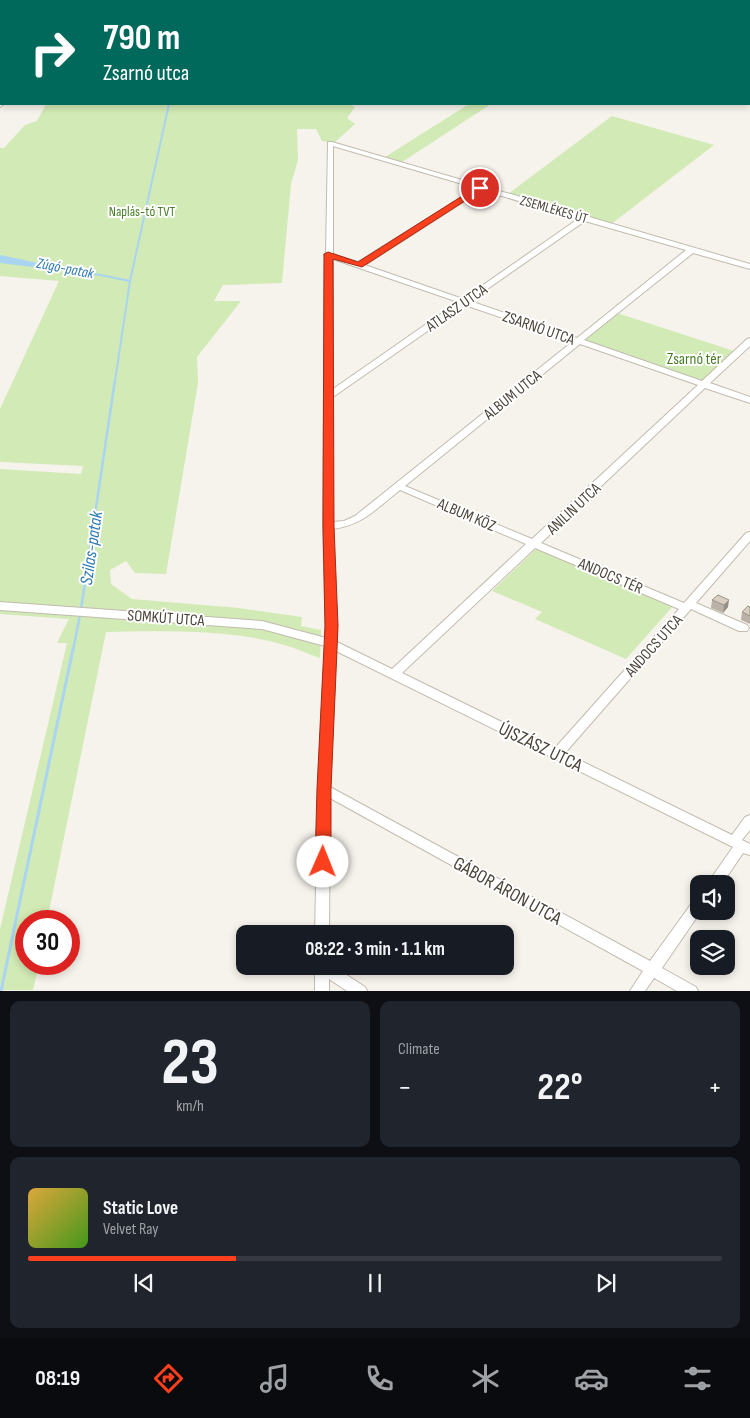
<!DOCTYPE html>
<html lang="en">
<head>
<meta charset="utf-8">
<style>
  :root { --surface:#171b24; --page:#20242c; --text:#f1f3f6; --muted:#9ea1a6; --line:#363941; --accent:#fc3f1d }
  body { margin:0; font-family:"Sofia Sans Condensed",sans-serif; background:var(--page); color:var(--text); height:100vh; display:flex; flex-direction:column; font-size:19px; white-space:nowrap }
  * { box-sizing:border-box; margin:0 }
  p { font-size:16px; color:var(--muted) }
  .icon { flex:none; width:28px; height:28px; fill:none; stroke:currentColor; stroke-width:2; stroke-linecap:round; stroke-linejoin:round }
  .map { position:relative; height:991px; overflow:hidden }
  .drawer { display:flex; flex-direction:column; gap:10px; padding:10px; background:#0d0f14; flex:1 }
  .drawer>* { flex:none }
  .banner { position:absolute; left:0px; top:0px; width:750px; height:105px; box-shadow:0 2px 8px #0003; background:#00695c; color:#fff; overflow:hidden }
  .fabs { position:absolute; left:690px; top:875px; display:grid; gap:10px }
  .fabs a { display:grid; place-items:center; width:45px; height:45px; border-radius:10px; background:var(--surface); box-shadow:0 2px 8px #0003; font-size:25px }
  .speed { position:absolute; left:15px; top:910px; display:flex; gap:10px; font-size:25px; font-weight:700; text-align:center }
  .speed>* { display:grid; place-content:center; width:65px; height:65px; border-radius:50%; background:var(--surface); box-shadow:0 2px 8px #0003; line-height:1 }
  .speed .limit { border:8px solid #d22; background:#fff; color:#111 }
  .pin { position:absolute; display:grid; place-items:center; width:42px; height:42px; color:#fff; margin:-21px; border:2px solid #fff; border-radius:50%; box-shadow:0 1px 5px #0007 }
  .me { position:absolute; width:55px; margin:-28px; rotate:1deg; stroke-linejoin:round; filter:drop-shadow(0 0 4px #0008) }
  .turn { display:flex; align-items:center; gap:18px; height:105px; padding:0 20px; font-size:22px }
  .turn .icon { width:65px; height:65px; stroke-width:2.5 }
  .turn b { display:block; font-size:35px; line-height:42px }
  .big { font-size:38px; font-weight:700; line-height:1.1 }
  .drawer .card { flex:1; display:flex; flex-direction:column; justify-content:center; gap:8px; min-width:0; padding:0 18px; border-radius:10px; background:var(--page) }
  .drawer .dial { align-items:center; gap:0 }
  .dial b { font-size:65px; line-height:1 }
  .song { display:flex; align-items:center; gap:15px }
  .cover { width:60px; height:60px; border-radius:8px; background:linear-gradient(135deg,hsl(40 70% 55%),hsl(100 70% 35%)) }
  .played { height:5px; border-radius:2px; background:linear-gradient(90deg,var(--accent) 30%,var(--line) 30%) }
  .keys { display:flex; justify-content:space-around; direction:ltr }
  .heat { display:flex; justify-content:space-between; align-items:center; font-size:28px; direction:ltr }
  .drawer .tiles { flex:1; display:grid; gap:10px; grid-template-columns:1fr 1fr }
  .card:last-child { grid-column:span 2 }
  .trip { position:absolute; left:236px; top:925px; width:278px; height:50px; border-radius:10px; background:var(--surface); box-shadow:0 2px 8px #0003; font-weight:700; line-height:50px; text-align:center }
  .menu { display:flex; height:80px; justify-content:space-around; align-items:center; background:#090b0e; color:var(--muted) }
  .menu .icon { width:35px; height:35px }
  .menu .selected { color:var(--accent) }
  .menu b { font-size:22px; color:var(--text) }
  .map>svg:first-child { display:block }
  .green { fill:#d2eab5 }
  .water { fill:#a9d4f2 }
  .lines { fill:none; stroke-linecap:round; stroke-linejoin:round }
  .stream-far2 { stroke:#a9d4f2; stroke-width:2 }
  .stream-far1 { stroke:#a9d4f2; stroke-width:2.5 }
  .stream { stroke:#a9d4f2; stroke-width:3 }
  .minor-casing { stroke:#c2bbae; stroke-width:2 }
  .major-casing { stroke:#e6c16a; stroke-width:3 }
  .minor { fill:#fff; fill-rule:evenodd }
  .major { fill:#ffe39c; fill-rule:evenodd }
  .wall { fill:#bab2a6 }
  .shaded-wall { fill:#979187 }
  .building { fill:#d8cfc1; stroke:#979187 }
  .route { fill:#fc3f1d; stroke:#a42913 }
  .labels { text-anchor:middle; stroke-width:4; stroke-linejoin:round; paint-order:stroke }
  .far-street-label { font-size:14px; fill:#4b4439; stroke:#fff }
  .far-park-label { font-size:14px; fill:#4a7f2a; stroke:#fff }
  .far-water-label { font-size:15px; font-style:italic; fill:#2e7ab2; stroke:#fff }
  .street-label { font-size:16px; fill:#4b4439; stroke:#fff }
  .park-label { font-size:16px; fill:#4a7f2a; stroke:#fff }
  .water-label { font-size:18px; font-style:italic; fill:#2e7ab2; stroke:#fff }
  .near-street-label { font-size:19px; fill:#4b4439; stroke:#fff }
</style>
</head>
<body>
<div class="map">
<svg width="750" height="991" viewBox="0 0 750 991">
  <rect width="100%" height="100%" fill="#f6f3ec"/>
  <g class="green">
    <path d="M66,0h557l-558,1z"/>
    <path d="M46,104h303l6,3 -8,11 8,6 -21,19 -12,-2 -6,-12h-19l1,31 -7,24 -9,99 -59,2 -9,16h27l-44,56 1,26 -32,191 -31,-1 -9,-12 -16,9 1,14 21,15 107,9 63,9 -1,9 20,4 -1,28c-12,-4 -24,-10 -36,-13 -52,-16 -124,-14 -178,-13l-59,289h-21v43h13l-6,26h-33v-61l67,-286h-10l12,-24 -69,-5v-145l81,5 2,-8 -83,-4v-53l59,-128 -59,-5v-128h4l21,-23 12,-4z"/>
    <path d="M469,104h22l-89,58 -17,-5z"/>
    <path d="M612,116l102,29 -104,80 -102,-31z"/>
    <path d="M617,313l117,38 -32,30 -117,-41z"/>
    <path d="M538,547l136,58 -48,54 -91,-40 7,-7 -50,-21z"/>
  </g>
  <path class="water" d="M0,255l67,14 -2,2 -65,-8z"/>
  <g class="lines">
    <g class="stream-far2">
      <path d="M65,268l65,13"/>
      <path d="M115,381l15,-100 39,-177"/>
    </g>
    <g class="stream-far1">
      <path d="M81,609l34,-229"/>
      <path d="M73,650l7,-35"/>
    </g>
    <path class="stream" d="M1,991l72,-342"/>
    <g class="minor-casing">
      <g id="minor">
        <rect x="328" y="0" width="6" height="1"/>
        <path d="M0,101l1,3h3l-4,3z"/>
        <path d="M328,142h4l418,122v5l-57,-16 -109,87 118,41 45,-42 3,-1v8l-40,37 40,14v6l-45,-15 -164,155 143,60 62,-70 4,-1v9l-54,62 51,22 2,3 -2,3h-8l-48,-22 -126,144 167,82 13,-18 5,-2v15l-8,10 8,4v11l-7,-2 -21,31h-15l26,-37 -397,-196 -6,136 320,174 44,-61 5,-1v12h2l-39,57 34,19 2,4h-21l-23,-13 -9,13h-15l13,-20 -313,-173 -1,136h-14l3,-145 7,-143 -63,-17 -262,-19v-8l262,19 64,17 -3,-112 2,-269 -1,-2 2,-2zM333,146l143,42 -118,74 -25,-8zM482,190l96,29 -115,80 -98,-34zM585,221l101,29 -109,88 -107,-37zM333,259l125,43 -125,87zM465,305l107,37 -217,174 -11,5 -11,1v-125zM580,344l118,41 -166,154 -127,-53zM400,490l126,54 -134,125 -55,-27 -4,-113c30,-4 44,-21 67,-39zM535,548l144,61 -124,139 -153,-75z"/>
        <path d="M315,966h18l32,21 2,4h-20l-18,-12v12h-14z"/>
      </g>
    </g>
    <g class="major-casing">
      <rect id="major" x="0" y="56" width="1" height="4"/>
    </g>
    <use href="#minor" class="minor"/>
    <use href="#major" class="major"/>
  </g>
  <g class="wall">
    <path d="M712,600l16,7 -5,6 -12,-5z"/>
    <path d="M750,607v17l-9,-4 1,-8z"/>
  </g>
  <path class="shaded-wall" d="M729,600l-1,7 -5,6 1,-8z"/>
  <g class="building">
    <path d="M718,595l11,5 -5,5 -12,-5z"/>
    <path d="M748,606l2,1v9l-8,-4z"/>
  </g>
  <path class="route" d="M478,186l7,2 -123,79 -29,-8 1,267 4,100 -7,163v73l-3,4h-10l-3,-4 2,-73 8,-163 -2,-100 1,-272 4,-2 30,10z"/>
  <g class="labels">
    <g class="far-street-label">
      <text transform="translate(554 209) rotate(16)" y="5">ZSEMLÉKES ÚT</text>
    </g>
    <g class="far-park-label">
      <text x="142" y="216">Naplás-tó TVT</text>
    </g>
    <g class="far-water-label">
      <text transform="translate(65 268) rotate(11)" y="5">Zúgó-patak</text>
    </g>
    <g class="street-label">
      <text transform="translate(456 307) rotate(-35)" y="6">ATLASZ UTCA</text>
      <text transform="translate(539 327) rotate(19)" y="6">ZSARNÓ UTCA</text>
      <text transform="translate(512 394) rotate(-39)" y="6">ALBUM UTCA</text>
      <text transform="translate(573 508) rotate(-43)" y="6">ANILIN UTCA</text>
      <text transform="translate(467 514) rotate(23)" y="6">ALBUM KÖZ</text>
      <text transform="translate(611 575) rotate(23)" y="6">ANDOCS TÉR</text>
      <text transform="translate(166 617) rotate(4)" y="6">SOMKÚT UTCA</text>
      <text transform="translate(653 645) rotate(-48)" y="6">ANDOCS UTCA</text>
    </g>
    <g class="park-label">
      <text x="694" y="364">Zsarnó tér</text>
    </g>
    <g class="water-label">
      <text transform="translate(91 548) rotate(-82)" y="6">Szilas-patak</text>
    </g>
    <g class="near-street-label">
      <text transform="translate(541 746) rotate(26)" y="7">ÚJSZÁSZ UTCA</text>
      <text transform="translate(508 890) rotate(29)" y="7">GÁBOR ÁRON UTCA</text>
    </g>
  </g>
</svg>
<div class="fabs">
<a><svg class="icon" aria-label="sound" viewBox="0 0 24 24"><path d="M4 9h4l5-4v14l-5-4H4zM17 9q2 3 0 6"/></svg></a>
<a><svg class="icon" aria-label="layers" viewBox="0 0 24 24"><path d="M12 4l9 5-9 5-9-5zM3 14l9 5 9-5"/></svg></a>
</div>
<div class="speed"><div class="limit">30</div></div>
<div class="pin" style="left:480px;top:188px;background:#d93025"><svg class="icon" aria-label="arrive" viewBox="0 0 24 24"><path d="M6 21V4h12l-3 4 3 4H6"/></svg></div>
<svg class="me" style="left:323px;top:862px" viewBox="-20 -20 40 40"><circle r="19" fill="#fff"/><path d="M0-13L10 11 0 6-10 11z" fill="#fc3f1d"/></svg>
<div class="trip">08:22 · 3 min · 1.1 km</div>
<div class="banner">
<div class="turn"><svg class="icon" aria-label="right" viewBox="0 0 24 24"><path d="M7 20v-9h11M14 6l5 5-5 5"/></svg><div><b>790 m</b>Zsarnó utca</div></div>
</div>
</div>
<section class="drawer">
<div class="tiles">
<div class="card dial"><b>23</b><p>km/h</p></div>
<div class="card"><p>Climate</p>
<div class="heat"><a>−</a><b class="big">22°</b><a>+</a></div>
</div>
<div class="card">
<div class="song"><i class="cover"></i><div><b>Static Love</b><p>Velvet Ray</p></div></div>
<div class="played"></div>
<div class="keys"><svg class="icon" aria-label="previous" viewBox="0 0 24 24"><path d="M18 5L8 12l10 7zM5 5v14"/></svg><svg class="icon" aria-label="pause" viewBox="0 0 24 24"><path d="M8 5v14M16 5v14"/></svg><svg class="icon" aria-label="next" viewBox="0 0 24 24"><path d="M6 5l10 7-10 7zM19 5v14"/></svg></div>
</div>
</div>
</section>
<nav class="menu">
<b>08:19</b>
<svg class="icon selected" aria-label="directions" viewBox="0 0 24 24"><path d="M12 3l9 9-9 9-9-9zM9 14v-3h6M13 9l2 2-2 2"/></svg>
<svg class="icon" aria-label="music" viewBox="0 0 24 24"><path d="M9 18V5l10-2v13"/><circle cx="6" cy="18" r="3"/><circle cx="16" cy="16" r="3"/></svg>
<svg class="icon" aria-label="phone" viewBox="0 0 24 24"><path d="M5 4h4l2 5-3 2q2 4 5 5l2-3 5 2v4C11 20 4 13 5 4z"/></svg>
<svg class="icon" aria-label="climate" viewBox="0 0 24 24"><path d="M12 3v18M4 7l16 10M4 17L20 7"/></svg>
<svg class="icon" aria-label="car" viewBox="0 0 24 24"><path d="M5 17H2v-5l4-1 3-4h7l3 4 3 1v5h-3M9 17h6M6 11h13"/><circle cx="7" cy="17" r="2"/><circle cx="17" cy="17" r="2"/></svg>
<svg class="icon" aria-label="filters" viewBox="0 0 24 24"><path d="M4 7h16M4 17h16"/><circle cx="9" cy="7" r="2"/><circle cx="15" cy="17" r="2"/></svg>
</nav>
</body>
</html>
